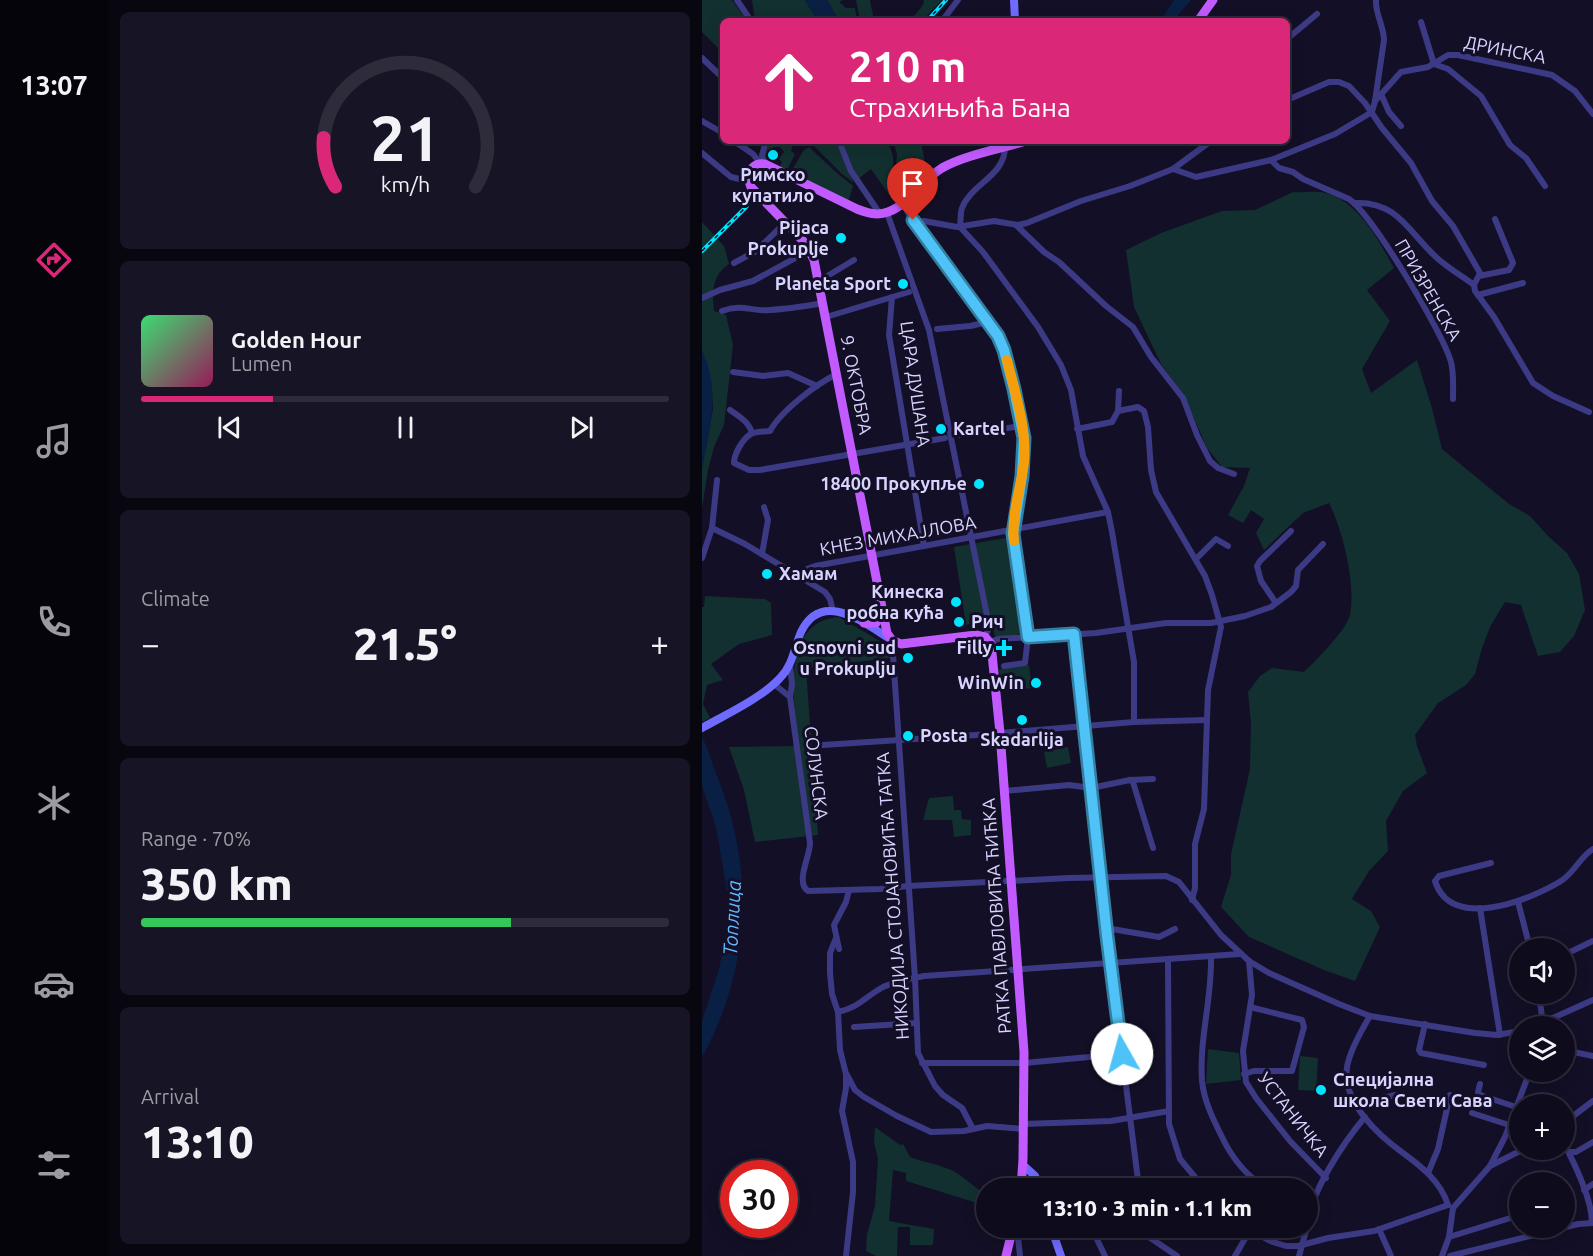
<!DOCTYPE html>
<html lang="en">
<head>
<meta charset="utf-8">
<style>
  :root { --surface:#0e0b1c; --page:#171425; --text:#f1f3f6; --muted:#9b9ba3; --line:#2e2b3b; --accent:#db2777 }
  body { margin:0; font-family:Ubuntu,sans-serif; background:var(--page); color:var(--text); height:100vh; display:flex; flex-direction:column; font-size:22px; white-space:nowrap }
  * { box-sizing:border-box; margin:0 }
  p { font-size:20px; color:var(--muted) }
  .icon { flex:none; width:33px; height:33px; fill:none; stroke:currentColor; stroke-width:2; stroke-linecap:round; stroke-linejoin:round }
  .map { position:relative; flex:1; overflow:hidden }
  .sheet { display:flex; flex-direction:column; gap:12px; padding:12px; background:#08060f; width:594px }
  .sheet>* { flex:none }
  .guide { position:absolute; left:18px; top:18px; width:570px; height:126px; border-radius:9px; box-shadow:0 3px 15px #0003,0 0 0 2px var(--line); background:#db2777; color:#fff; overflow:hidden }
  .fabs { position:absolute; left:807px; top:938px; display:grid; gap:12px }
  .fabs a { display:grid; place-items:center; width:66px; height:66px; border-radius:50%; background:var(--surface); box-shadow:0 3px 15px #0003,0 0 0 2px var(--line); font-size:30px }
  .speed { position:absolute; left:18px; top:1160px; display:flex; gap:12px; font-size:30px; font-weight:700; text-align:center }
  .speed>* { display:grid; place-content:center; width:78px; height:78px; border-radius:50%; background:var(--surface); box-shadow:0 3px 15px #0003,0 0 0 2px var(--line); line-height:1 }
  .speed .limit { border:9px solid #d22; background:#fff; color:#111 }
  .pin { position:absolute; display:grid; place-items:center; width:51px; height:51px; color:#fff; margin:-62px -26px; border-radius:50% 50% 50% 0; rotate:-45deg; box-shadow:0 0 6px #0007 }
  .pin .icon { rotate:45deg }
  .me { position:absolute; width:66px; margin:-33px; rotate:353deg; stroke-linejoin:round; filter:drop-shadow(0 0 4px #0008) }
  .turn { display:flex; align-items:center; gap:21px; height:126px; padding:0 30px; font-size:27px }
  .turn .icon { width:78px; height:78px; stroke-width:2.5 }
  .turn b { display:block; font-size:42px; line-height:51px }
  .big { font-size:45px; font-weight:800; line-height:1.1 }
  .sheet .card { flex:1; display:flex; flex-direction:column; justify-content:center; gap:9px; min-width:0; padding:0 21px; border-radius:9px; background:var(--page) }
  .sheet .dial { align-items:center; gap:0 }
  .dial svg { height:156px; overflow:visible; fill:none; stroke:var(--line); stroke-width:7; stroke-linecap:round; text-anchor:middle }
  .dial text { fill:var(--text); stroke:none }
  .song { display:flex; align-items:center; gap:18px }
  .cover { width:72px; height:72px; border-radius:9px; background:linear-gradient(135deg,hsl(140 70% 55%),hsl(330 70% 35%)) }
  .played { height:6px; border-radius:3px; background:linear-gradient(90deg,var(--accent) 25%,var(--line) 25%) }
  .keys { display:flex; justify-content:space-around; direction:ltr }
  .heat { display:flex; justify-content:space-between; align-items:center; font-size:33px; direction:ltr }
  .charge { height:9px; border-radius:4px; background:linear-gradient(90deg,#34c759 70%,var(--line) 0) }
  .trip { position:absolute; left:274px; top:1178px; width:342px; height:60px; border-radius:30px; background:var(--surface); box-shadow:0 3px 15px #0003,0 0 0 2px var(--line); font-weight:800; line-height:60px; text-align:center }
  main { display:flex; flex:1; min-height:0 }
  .menu { display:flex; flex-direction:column; width:108px; justify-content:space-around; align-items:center; background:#06040b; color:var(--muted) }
  .menu .icon { width:42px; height:42px }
  .menu .active { color:var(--accent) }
  .menu b { font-size:27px; color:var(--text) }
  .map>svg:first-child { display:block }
  .green { fill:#12302f }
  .water { fill:#0a1f44 }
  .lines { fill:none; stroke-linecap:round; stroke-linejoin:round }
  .street { stroke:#3d3a85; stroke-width:6 }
  .secondary { stroke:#6f6bff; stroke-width:8 }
  .primary { stroke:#c25bff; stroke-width:9 }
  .rail-casing { stroke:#00e5ff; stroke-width:4 }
  .rail { stroke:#130f26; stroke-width:1.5; stroke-dasharray:4.5; stroke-linecap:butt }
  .route-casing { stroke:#337fa1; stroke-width:15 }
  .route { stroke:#4fc3f7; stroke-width:10 }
  .slow { stroke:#f59e0b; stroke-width:10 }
  .poi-dot { fill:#00e5ff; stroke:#130f26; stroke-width:2 }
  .labels { text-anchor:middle; stroke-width:6; stroke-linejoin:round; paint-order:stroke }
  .street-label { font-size:18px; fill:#d9d4ff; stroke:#130f26 }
  .poi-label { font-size:18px; font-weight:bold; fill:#d9d4ff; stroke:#130f26; text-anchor:end }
  .water-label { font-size:20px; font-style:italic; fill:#62b6ff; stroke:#130f26 }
</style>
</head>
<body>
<main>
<nav class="menu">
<b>13:07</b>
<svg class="icon active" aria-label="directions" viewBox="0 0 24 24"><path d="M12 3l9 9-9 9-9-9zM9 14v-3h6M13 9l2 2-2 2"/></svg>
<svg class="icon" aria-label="music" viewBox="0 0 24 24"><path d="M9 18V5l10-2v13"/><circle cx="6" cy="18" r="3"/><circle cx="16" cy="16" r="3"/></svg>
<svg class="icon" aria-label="phone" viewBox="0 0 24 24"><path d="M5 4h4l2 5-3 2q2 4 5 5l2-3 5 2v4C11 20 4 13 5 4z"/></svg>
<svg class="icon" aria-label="climate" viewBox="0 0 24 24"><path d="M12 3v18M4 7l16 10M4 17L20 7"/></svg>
<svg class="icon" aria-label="car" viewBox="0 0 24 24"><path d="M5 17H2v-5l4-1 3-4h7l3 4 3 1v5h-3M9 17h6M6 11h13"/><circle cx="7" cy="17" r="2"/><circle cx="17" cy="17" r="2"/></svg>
<svg class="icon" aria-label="filters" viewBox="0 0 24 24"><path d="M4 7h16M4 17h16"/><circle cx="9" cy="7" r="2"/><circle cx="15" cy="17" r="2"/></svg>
</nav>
<section class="sheet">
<div class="card dial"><svg viewBox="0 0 100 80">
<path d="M14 69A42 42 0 1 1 86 69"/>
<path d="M14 69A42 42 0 0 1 8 44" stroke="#db2777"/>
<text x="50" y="56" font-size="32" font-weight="700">21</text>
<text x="50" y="72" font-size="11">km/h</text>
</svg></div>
<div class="card">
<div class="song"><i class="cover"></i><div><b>Golden Hour</b><p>Lumen</p></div></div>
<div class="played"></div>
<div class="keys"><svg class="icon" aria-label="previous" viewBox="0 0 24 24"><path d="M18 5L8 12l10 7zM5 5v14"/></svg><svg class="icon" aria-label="pause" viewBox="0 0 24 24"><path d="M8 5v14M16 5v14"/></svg><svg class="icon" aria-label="next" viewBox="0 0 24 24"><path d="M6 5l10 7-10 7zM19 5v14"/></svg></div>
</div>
<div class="card"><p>Climate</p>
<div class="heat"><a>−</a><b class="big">21.5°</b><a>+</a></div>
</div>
<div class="card"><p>Range · 70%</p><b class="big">350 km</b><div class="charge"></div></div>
<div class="card"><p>Arrival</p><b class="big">13:10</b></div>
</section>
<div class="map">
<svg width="891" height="1256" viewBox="0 0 891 1256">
  <rect width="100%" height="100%" fill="#130f26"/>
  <g class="green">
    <path d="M0,0h30l15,21h-24v32l-21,-21z"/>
    <path d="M50,0h53l13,21h-63z"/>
    <path d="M125,0h16l-4,2 7,6h9l2,13h-18z"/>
    <path d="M154,0h14l4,21h-14z"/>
    <path d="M222,0h18l-20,21h-12l13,-16z"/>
    <path d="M67,141h25l-3,10 4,3 -9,18 -7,-4 3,-6 -3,-3 5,-7 -4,-5h-6l-5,5 2,2 -4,7 -4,-1z"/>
    <path d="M107,141h28l17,42 -13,-10z"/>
    <path d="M139,141h44c14,13 7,38 5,55l-19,-27 -13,10z"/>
    <path d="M191,141h28l4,22 -26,23 -6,14 4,-46z"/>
    <path d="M107,147l29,27 15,12 -5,16 -58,-28 13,-23z"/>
    <path d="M591,192c10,1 23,-2 33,1 33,9 53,48 68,75l-27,22 23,31 -28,48 9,24 46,-33 15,48 10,41 67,55 21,12 18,20 19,17 12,21 6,36 -11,26 -14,16 -22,4 -17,-51 -16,-3 -15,25 -8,21 -7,26 -9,11 -28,18 -23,32 2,11 10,27 -24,18 -17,30 2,30 -19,20 -17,28 19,12 9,16 -25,54 -31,-11 -75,-33 -28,-30 10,-32v-21l19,-85 1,-46 -3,-31 12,-16 12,-8 32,4c11,-10 43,-43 46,-57 6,-31 -7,-84 -21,-112l-26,10 -39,37 -8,-17 8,-14 -13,-9 -8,13 -15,-8 16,-29 6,-18 -28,-1 -15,-19 -23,-53 -23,-31 -27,-57 -8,-57 35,-17 61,-22 33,-1z"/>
    <path d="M0,222l22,24 5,18c-17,11 -17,28 -15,47l12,4 7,30 -9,80 -10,22 -6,23 -6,38v-40l11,-59 -2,-29 -9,-29z"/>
    <path d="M309,537l15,96 -30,6 -6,-21 -24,7 -12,-78z"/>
    <path d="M3,596l60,3 6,4 1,32 -33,9 -28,20 12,16 -16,5 -4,19 7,14 -8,4v-115h2z"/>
    <path d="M137,617l46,27 4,7 1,7 -84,10 12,167 -63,7 -11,-52 -15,-43 70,-1c-5,-41 -20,-125 40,-129z"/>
    <path d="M327,665l3,23 -30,4 -3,-23z"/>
    <path d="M366,747l3,16 -24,5 -3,-16z"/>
    <path d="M251,796l1,14h7l1,9 9,1v15l-17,2 -2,-17h-29l6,-22z"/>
    <path d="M506,1049l31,4 2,27 -35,4z"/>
    <path d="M598,1056l18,2 -2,33 -18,-1z"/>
    <path d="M173,1127l25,18 3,-1 7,13c15,6 30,7 45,15 12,7 20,17 32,22v12l-81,-25v-8l-13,-3 -4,51 45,8 -1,16h-23v-18h-12l-1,29h-21l-10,-5 1,-17 8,-28 3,-47 -4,-17z"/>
  </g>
  <g class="water">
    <path d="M103,0h22l12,21h-21z"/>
    <path d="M472,0h17l-18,21h-13z"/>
    <path d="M0,351c19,37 8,79 0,117z"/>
    <path d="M0,738c5,6 11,29 15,38 38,92 34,193 -15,281v-36l17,-52 8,-41 1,-31 -12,-70 -14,-41z"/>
  </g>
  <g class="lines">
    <g class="street">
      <path d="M35,0l14,21"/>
      <path d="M240,21l16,-21"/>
      <path d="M719,22l13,42"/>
      <path d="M585,39l30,-25"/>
      <path d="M0,58l21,20"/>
      <path d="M732,64l14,5 33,27 29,49 16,13 19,28"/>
      <path d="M679,94l8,18 12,14"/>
      <path d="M585,100l42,-18h10l10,4 16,17 17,25 29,35 21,38 21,25 27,47 -6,12 1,6 19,26 39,66 20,13 36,16"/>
      <path d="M673,101l26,-29 27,-5 20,-12h10l94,20 23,16 18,23"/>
      <path d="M670,112l3,-11 9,-61c0,-14 -9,-26 -8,-40"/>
      <path d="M0,121l21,12"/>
      <path d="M32,141l19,13 7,9"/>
      <path d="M137,141l12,30 29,43"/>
      <path d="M303,147c0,29 -34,37 -43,61 -2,6 -1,13 -2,19l23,25 55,75 23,38 10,25 12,66 25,56 4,20 22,130v60"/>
      <path d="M0,153l29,24 17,4"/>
      <path d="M569,160l8,8 14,4 10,7 46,20c24,17 94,134 102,163 3,12 2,25 2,37"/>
      <path d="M61,163l-1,-8 4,-14"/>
      <path d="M471,169l23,8 75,-17 64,-26 37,-22"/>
      <path d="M201,203l6,12 89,121 6,14 10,39 10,58 -2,29 -9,58 15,103 -3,26 -21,3"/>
      <path d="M653,203c43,-2 54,30 82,55 11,10 25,18 37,27"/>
      <path d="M185,213l42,117 58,285 1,15 -3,7"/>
      <path d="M214,223l8,-2 33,6 37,-6 24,4 9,-2 54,-22 49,-15 43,-17 38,-28"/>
      <path d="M314,225l28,27 15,10 47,44 27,21 18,30 32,41 14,37 13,26 8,7 16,6"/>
      <path d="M32,263l22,-12 30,-29"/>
      <path d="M777,276l30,-6 4,-7 -18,-44"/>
      <path d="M117,281l35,-21"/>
      <path d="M776,295l45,-12"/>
      <path d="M190,297l-3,38 35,211"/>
      <path d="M0,298l18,-8 33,-9 57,-31"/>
      <path d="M20,311c21,-8 29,1 48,-1 18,-1 36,-4 53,-7"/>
      <path d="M124,317l83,-25"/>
      <path d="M235,329l33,-3 18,-4"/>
      <path d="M31,372l30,4 25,-3 29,13"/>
      <path d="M135,374c-21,10 -56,37 -67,57 -6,1 -13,0 -19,3 -8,4 -17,20 -17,29l15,7h11l185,-32"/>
      <path d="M28,410c9,6 19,12 22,23"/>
      <path d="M416,411l20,-4 6,4 4,16 3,43 5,22 49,84 7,19 9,32 -13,63 -4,119 -9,35v44l-3,12"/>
      <path d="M375,429l35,-7 6,-11 1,-20"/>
      <path d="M256,435l64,-9"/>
      <path d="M10,528l33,16 80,48 5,7 3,12"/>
      <path d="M60,554l6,-34 -4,-13"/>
      <path d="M0,558l10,-30 5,-48"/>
      <path d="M494,559l20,-20 12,7"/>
      <path d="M102,579l3,-10 8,-3 293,-54"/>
      <path d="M574,603l-15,-22 -4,-15 3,-5 31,-30"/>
      <path d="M372,635l33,301 32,252"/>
      <path d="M190,640l23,338 3,75 17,33 8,9 19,13 11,21"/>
      <path d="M288,642l8,-3 98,-6 70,-10h45l34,-7 26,-9 20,-15 5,-6 2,-16 25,-26"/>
      <path d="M88,665l2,19 -2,13 20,146c0,14 -15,39 -2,48l72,-2 28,-3 161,-8 97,-2 13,6 42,53 28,26 20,12 70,31 31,12 105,17 22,2 23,-4"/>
      <path d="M72,684l16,13"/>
      <path d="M121,745l153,-10 158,-13 73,-2"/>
      <path d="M428,780l3,2 20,66"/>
      <path d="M302,791l65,-6 22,3 39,-8 23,-1"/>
      <path d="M789,863l-52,13 -4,5c16,51 95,19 126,0 13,-8 19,-24 32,-32"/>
      <path d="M816,902l12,46"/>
      <path d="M778,908l20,127"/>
      <path d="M404,928l53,9 16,-8"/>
      <path d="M134,938l-6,15v20l2,21 6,18 2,38 6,24v14l-4,23 11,51v30l-7,64"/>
      <path d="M137,949l-5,-24 12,-23 3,-12"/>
      <path d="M862,955l29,-14"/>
      <path d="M509,957c1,42 -12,82 -9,124 2,20 11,38 20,56 10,21 23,38 44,51"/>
      <path d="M466,960l1,164 11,35 24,29"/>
      <path d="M547,961l3,34 -9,56 3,31 10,16 34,43 36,37"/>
      <path d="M837,993l4,32"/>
      <path d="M136,1012c20,-4 27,-15 45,-25 13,-6 27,-8 41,-11l316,-22"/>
      <path d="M668,1016c-9,15 -20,34 -23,51 -5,35 31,68 56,86 18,13 38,29 45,52"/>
      <path d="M723,1024l-6,26 2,3 63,12"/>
      <path d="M833,1026l58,-26"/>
      <path d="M152,1027l63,-4"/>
      <path d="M862,1050l29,6"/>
      <path d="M220,1063h102l98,-9"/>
      <path d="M542,1074l10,-3h38l12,-44 -2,-7 -52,-13"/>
      <path d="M145,1075l8,15 9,7 33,19 34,16 33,-1 23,-5 36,3"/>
      <path d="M778,1084l-2,8 2,3 36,12"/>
      <path d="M657,1109l16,-9 20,-5"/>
      <path d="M770,1113l37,12"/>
      <path d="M862,1123l29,-22"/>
      <path d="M321,1124l88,-3 58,-10"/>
      <path d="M862,1144c11,20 28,56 28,79"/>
      <path d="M867,1152h7l17,-10"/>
      <path d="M788,1166l34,-17"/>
      <path d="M726,1173l10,-24 12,-54"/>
      <path d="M882,1190l9,-6"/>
      <path d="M751,1208l37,-42 15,-29 25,-66"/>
      <path d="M606,1223c3,-32 36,-81 57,-106"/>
      <path d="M315,1227l3,29"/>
      <path d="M391,1227l1,6 11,23"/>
      <path d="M421,1227l23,8 31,21"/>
      <path d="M543,1227l25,14 16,5h12l30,-8 46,-7 74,-26"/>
      <path d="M677,1229l12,27"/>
      <path d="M747,1237l71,-22"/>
      <path d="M533,1256l15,-26"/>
      <path d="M597,1256l8,-29"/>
      <path d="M740,1256l7,-19 4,-29"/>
      <path d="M748,1256l128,-32 15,-1"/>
    </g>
    <g class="secondary">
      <path d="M312,0l1,21"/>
      <path d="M0,728c23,-13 61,-31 78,-50 13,-13 14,-30 21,-46 21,-44 64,-8 91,8"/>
      <path d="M321,1165l12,11 6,12"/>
      <path d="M349,1227l10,29"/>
    </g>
    <g class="primary">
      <path d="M496,21l15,-21"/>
      <path d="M162,623h12l7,-11"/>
      <path d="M319,1188l2,-29 1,-107 -24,-319 -9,-89 -6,-7 -9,-2 -75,9 -9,-4 -5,-7 -73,-373 -8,-16 -55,-57 -3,-9c2,-9 7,-16 17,-14l92,45c10,4 20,7 31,3 22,-8 34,-32 54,-44 23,-13 58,-19 84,-27"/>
      <path d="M304,1256l7,-29"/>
    </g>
    <g class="rail-casing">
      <g id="rail">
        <path d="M225,21l19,-21"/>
        <path d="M0,251l45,-45"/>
      </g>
    </g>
    <use href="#rail" class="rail"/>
  </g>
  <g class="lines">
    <g class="route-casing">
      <path id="route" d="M211,220l85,116 6,14 10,39 10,49 -2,38 -9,58 15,103 46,-3 33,302 15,118"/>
    </g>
    <use href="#route" class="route"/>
    <path class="slow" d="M305,360c8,33 20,68 17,102 -3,26 -13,53 -10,79"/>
  </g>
  <g class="poi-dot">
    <circle cx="71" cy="155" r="6"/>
    <circle cx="139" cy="238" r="6"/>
    <circle cx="201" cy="284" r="6"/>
    <circle cx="239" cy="429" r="6"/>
    <circle cx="277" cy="484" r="6"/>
    <circle cx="65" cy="574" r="6"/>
    <circle cx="254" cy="602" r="6"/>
    <circle cx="257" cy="622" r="6"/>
    <path d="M299 639h6v6h6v6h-6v6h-6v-6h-6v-6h6z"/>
    <circle cx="206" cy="658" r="6"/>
    <circle cx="334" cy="683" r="6"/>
    <circle cx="320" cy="720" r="6"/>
    <circle cx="206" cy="736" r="6"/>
    <circle cx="619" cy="1090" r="6"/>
  </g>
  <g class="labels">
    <g class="street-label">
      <text transform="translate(803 50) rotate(11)" y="6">ДРИНСКА</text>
      <text transform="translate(726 290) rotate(60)" y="6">ПРИЗРЕНСКА</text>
      <text transform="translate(213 384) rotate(82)" y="6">ЦАРА ДУШАНА</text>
      <text transform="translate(154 385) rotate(79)" y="6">9. ОКТОБРА</text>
      <text transform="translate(196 536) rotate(-10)" y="6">КНЕЗ МИХАЈЛОВА</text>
      <text transform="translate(114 773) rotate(83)" y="6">СОЛУНСКА</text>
      <text transform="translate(191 896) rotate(-94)" y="6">НИКОДИЈА СТОЈАНОВИЋА ТАТКА</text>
      <text transform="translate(295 916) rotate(-94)" y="6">РАТКА ПАВЛОВИЋА ЋИЋКА</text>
      <text transform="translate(591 1115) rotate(52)" y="6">УСТАНИЧКА</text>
    </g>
    <g class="poi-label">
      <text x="71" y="181" text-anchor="middle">Римско<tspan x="71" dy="21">купатило</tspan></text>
      <text x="127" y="234">Pijaca<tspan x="127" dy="21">Prokuplje</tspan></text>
      <text x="189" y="290">Planeta Sport</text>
      <text x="251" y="435" text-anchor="start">Kartel</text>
      <text x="265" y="490">18400 Прокупље</text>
      <text x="77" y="580" text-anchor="start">Хамам</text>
      <text x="242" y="598">Кинеска<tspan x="242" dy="21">робна кућа</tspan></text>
      <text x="269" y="628" text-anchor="start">Рич</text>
      <text x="194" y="654">Osnovni sud<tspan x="194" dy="21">u Prokuplju</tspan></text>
      <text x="290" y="654">Filly</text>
      <text x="322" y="689">WinWin</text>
      <text x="218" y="742" text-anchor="start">Posta</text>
      <text x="320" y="746" text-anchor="middle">Skadarlija</text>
      <text x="631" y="1086" text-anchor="start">Специјална<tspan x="631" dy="21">школа Свети Сава</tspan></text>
    </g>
    <g class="water-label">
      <text transform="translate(30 918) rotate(-87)" y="7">Топлица</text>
    </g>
  </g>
</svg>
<div class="fabs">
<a><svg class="icon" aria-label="sound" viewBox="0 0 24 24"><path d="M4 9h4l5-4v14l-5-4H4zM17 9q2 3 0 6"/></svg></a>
<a><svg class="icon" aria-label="layers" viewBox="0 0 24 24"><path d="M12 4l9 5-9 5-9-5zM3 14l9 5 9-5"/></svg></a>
<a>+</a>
<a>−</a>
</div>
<div class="speed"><div class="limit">30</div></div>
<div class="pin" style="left:211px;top:220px;background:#d93025"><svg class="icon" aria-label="arrive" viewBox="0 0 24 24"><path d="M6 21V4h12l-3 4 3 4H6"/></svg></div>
<svg class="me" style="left:420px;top:1054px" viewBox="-20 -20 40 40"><circle r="19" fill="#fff"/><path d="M0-13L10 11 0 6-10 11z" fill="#4fc3f7"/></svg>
<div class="trip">13:10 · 3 min · 1.1 km</div>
<div class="guide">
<div class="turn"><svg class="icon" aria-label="ahead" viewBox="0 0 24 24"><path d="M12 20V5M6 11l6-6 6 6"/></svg><div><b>210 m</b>Страхињића Бана</div></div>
</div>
</div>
</main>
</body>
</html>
